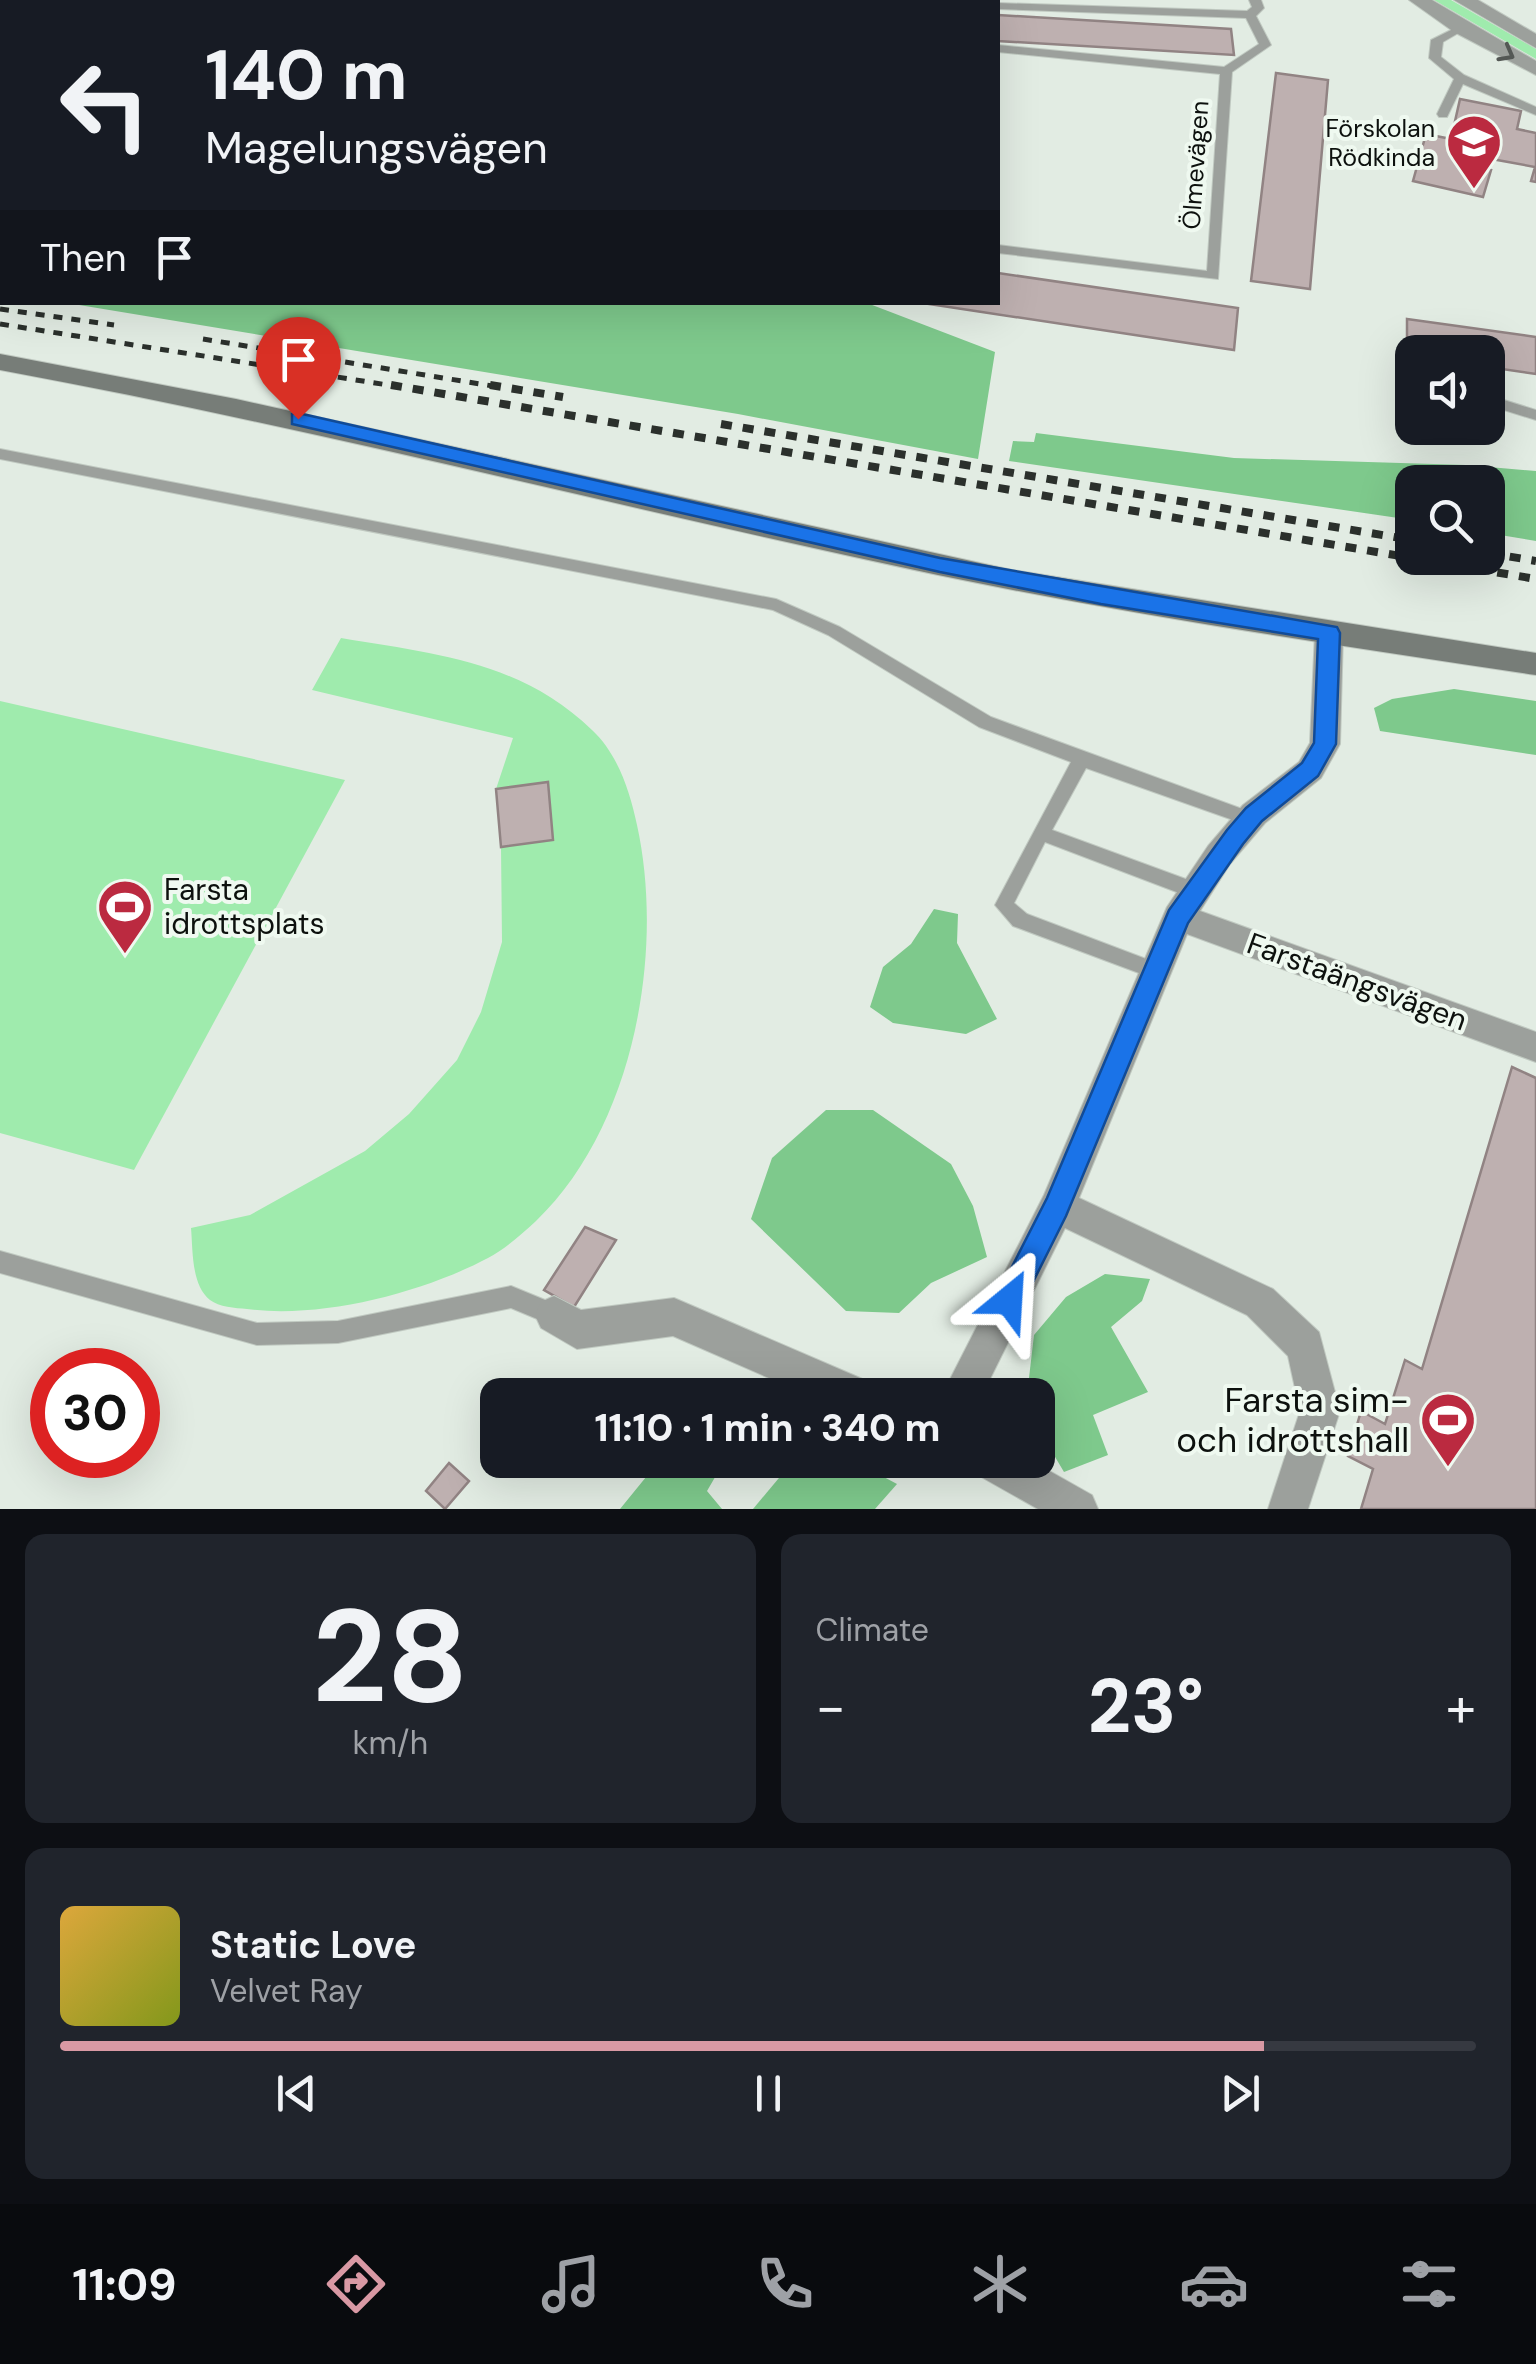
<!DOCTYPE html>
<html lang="en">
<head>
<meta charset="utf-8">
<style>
  :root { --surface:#171b24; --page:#20242c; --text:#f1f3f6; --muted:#9ea1a6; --line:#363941; --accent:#d999a4 }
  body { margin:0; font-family:"DM Sans",sans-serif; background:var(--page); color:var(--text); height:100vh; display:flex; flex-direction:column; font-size:38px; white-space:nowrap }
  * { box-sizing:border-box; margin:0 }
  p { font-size:32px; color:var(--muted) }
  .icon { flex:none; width:55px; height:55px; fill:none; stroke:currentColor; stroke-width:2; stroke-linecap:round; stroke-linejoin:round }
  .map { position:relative; height:1509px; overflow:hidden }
  .details { display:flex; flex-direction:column; gap:25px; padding:25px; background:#0d0f14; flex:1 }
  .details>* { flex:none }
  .guide { position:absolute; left:0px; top:0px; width:1000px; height:305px; box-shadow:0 10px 40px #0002; background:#171b24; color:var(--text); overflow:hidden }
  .fabs { position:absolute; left:1395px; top:335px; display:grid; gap:20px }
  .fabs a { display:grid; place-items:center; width:110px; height:110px; border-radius:20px; background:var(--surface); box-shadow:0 10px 40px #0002; font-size:50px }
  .speed { position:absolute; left:30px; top:1348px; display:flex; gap:20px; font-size:50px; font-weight:700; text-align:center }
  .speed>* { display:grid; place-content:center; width:130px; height:130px; border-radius:50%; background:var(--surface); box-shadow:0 10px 40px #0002; line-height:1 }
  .speed .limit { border:15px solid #d22; background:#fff; color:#111 }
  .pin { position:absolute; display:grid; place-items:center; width:85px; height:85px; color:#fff; margin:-102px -42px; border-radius:50% 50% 50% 0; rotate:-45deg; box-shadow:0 0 10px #0007 }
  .pin .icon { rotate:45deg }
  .me { position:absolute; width:110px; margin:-55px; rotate:27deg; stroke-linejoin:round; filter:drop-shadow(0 0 8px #0008) }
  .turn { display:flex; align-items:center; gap:35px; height:210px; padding:0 40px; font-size:45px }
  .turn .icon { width:130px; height:130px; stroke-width:2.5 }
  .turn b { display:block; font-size:70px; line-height:85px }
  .then { display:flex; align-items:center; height:95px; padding:0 40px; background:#0003; gap:20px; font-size:38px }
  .big { font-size:75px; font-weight:800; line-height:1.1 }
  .details .widget { flex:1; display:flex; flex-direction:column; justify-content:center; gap:15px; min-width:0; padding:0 35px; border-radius:20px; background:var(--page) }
  .details .dial { align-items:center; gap:0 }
  .dial b { font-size:130px; line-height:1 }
  .song { display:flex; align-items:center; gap:30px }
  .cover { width:120px; height:120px; border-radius:15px; background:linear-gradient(135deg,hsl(40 70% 55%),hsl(70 70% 35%)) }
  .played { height:10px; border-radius:5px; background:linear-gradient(90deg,var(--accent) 85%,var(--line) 85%) }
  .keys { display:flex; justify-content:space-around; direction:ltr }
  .heat { display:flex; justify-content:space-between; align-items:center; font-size:55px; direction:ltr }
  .details .tiles { flex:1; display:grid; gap:25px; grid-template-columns:1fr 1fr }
  .widget:last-child { grid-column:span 2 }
  .trip { position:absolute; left:480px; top:1378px; width:575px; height:100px; border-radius:20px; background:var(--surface); box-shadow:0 10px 40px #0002; font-weight:800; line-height:100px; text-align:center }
  .tab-bar { display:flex; height:160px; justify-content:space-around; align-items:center; background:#090b0e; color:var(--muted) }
  .tab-bar .icon { width:70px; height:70px }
  .tab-bar .on { color:var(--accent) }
  .tab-bar b { font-size:45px; color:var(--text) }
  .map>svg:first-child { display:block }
  .green { fill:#9febad }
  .forest { fill:#7ec98c }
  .building { fill:#beb0b0; stroke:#918383; stroke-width:2.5 }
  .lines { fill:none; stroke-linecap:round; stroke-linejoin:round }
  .service-casing { stroke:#c0c9c1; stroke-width:2 }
  .minor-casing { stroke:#c0c9c1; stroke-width:2 }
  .tertiary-casing { stroke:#c0c9c1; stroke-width:2 }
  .secondary-casing { stroke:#c0c9c1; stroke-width:2 }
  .service { fill:#9ca09c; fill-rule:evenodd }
  .minor { fill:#9ca09c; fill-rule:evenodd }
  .tertiary { fill:#9ca09c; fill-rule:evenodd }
  .secondary { fill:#777d78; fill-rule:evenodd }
  .rail-far1 { stroke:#2b302c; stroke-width:5; stroke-dasharray:9 9; stroke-linecap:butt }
  .rail { stroke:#2b302c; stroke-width:8; stroke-dasharray:11 11; stroke-linecap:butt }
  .oneway { stroke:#545855 }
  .route { fill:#1a73e8; stroke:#114b97; stroke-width:2.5 }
  .labels { text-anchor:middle; stroke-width:8; stroke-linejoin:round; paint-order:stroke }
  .far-poi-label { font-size:25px; fill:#0d110e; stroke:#eff9f0; text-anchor:end }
  .far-street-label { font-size:25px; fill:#0d110e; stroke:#eff9f0 }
  .poi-label { font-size:30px; fill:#0d110e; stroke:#eff9f0; text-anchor:start }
  .street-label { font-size:30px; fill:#0d110e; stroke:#eff9f0 }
  .near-poi-label { font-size:35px; fill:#0d110e; stroke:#eff9f0; text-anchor:end }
</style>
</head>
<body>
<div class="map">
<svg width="1536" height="1509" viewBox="0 0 1536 1509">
  <rect width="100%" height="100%" fill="#e2ece3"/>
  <g class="green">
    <path d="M1434,0h17l85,49v10z"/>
    <path d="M341,638c95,16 179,23 251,92 26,24 38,62 45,95 28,127 -3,302 -101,396 -13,12 -32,29 -48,37 -66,35 -167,61 -241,51 -12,-1 -28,-2 -37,-9 -19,-15 -17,-50 -19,-72l59,-13 115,-64 44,-37 48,-54 24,-48 21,-70 -1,-95 52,-7 -6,-57 -51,6 17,-51 -201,-48z"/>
    <path d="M0,701l345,79 -211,390 -134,-37z"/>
  </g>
  <g class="forest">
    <path d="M67,303h800l128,49 -17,107 -240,-45z"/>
    <path d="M1036,433l198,25 232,7 70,6v70l-48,-8v-51h-76v38l-403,-59 4,-20 21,1z"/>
    <path d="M1454,689l82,12v54l-156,-24 -6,-23 18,-9z"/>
    <path d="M934,909l24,5 -1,29 40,76 -31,15 -73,-11 -23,-16 13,-40 28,-23z"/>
    <path d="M826,1110h47l78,54 22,42 14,51 -56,26 -32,30 -53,-2 -95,-92 21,-61z"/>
    <path d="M1105,1274l45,5 -8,22 -31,26 37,65 -55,23 15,40 -44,17 -26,-44v-33h-11l7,-60 32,-38z"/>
    <path d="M655,1460h70l-18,31 15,18h-102l35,-43z"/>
    <path d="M794,1460h58l45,24 -22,25h-122z"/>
  </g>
  <g class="building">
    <path d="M56,0h527l50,2h-566z"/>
    <path d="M998,15l233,14 3,26 -236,-14z"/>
    <path d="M1276,73l52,7 -18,209 -59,-8z"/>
    <path d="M1460,99l61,12 -4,18 19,4v49l-5,-1 4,-14 -49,-9 -4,11 9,1 -8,27 -70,-16 13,-47 25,5z"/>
    <path d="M998,273l240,35 -4,42 -318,-48h82z"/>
    <path d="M1407,319l129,18v37l-48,-7v-15l-76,1 -5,-3z"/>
    <path d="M548,782l5,58 -52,7 -5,-58z"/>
    <path d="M1512,1067l24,11v431h-175l12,-40 -25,-13 13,-45 24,13 20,-64 17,9z"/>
    <path d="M585,1227l31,13 -42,67 -30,-17z"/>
    <path d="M449,1463l20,18 -24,28 -19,-18z"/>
  </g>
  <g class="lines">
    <g class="service-casing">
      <g id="service">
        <path d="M0,0h10l2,2 -10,3z"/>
        <path d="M1249,0h12l3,8 -8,8 15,29 -39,27 -14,207 -220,-26v-8l209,26 13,-197 -222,-22v-7l226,22 35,-23 -13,-26 -248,-9v-6l249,8 5,-4z"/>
        <path d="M1461,25l6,3 -24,14 -2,15 23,18 72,32v8l-73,-31 -16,33h-8l-2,-3 17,-35 -25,-21 2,-18z"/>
        <path d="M0,116l2,1v8l-2,-1z"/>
        <path d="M1488,395l48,15v10l-48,-15z"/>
        <path d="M0,449l776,150 64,28 151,90 265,97 3,5 -3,5 -6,2 -164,-58 -34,62 150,55 2,6 -2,6 -7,2 -150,-57 -31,61 13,11 135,51 3,6 -3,6 -7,2 -142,-53 -18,-21 76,-143 -92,-35 -151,-92 -55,-25 -773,-151z"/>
        <path d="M0,1251l257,72 81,-2 173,-35 51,21 3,8 -3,8 -8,3 -43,-18 -173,35 -81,2 -257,-72z"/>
      </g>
    </g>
    <g class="minor-casing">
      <g id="minor">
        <path d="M1329,622l10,4 4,7 -3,111 -19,34 -56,45 -35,41 -30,47 336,121v30l-349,-128 -108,264 194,91 46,43 21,79 -32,98h-40l32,-98 -12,-55 -41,-41 -182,-87 -83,167h-40l102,-200 123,-288 41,-61 35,-41 56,-43 11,-19 5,-110 4,-7z"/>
        <path d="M554,1296l27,14 93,-12 193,83 5,14h-64l-135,-59 -96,13 -36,-21 -6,-13 6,-13z"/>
        <path d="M970,1460h60l62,35 6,14h-60l-62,-35z"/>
      </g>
    </g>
    <g class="tertiary-casing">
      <g id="tertiary">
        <path d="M1409,0h23l104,61v14l-82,-43z"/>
        <path d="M1454,0h24l58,34v14z"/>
      </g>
    </g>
    <g class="secondary-casing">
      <path id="secondary" d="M0,354l236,45 776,171 524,83v22c-200,-30 -400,-59 -598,-100 -313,-66 -623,-147 -938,-205z"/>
    </g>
    <use href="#service" class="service"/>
    <use href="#minor" class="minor"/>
    <use href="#tertiary" class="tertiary"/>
    <use href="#secondary" class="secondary"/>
    <g class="rail-far1">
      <path d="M0,309l114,16"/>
      <path d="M0,324l407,64"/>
      <path d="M203,339l302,49"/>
    </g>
    <g class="rail">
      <path d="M391,385l1145,194"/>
      <path d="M490,385l73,12"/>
      <path d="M721,424l691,116"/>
      <path d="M1488,553l48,8"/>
    </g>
  </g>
  <defs><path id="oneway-chevron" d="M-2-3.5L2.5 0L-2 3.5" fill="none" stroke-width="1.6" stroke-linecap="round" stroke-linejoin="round" transform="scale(2.5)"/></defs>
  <use class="oneway" href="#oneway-chevron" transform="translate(1507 54) rotate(29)"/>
  <path class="route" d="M298,413l642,145 397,69 3,6 -4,111 -18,32 -56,45 -19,23 -55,79 -122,293 -47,94 -10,5 -10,-5 -4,-10 52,-102 122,-288 58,-80 19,-22 56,-45 12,-20 4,-104 -217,-35 -161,-32 -648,-148v-10z"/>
  <defs>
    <g id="school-pin" transform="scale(2.875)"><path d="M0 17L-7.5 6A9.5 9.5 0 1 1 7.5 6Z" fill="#bb2a40" stroke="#eff9f0"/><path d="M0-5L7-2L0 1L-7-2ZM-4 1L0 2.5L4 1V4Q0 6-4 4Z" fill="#fff"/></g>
    <g id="stadium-pin" transform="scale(2.875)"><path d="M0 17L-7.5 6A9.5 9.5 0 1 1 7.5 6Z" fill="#bb2a40" stroke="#eff9f0"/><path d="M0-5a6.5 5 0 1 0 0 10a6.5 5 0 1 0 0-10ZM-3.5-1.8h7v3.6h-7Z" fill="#fff"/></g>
  </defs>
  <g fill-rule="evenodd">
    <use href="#school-pin" x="1474" y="142"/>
    <use href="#stadium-pin" x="125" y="907"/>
    <use href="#stadium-pin" x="1448" y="1420"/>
  </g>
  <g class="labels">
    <g class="far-poi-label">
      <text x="1435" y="137">Förskolan<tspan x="1435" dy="29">Rödkinda</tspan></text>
    </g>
    <g class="far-street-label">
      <text transform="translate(1195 165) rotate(-86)" y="9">Ölmevägen</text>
    </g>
    <g class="poi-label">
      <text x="164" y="900">Farsta<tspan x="164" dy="34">idrottsplats</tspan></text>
    </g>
    <g class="street-label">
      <text transform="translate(1357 982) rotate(20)" y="10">Farstaängsvägen</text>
    </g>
    <g class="near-poi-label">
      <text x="1409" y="1412">Farsta sim-<tspan x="1409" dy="40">och idrottshall</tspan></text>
    </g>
  </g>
</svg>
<div class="fabs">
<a><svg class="icon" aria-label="sound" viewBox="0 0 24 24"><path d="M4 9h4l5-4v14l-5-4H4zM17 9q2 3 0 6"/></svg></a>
<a><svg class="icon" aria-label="search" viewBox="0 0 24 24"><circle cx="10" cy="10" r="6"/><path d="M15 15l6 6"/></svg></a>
</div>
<div class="speed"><div class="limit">30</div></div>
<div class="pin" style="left:298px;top:419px;background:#d93025"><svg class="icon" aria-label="arrive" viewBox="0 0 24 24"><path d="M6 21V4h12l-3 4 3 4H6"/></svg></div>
<svg class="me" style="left:1009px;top:1300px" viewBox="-20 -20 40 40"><path d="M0-17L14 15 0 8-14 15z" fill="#1a73e8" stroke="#fff" stroke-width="4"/></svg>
<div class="trip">11:10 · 1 min · 340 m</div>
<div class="guide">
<div class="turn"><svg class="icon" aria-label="left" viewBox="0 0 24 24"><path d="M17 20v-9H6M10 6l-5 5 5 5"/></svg><div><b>140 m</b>Magelungsvägen</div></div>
<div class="then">Then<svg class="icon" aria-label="arrive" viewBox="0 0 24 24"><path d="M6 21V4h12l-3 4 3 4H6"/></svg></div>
</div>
</div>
<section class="details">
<div class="tiles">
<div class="widget dial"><b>28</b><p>km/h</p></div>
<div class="widget"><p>Climate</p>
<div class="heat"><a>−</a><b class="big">23°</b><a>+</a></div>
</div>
<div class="widget">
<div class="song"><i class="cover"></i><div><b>Static Love</b><p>Velvet Ray</p></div></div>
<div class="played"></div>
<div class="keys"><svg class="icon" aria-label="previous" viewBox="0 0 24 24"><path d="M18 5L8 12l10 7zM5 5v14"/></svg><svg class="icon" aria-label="pause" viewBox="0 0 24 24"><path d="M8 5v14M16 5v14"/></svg><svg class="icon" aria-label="next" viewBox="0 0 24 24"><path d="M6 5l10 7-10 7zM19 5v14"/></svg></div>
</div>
</div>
</section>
<nav class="tab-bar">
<b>11:09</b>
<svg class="icon on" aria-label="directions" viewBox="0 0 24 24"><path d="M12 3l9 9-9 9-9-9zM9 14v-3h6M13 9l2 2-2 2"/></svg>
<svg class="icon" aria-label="music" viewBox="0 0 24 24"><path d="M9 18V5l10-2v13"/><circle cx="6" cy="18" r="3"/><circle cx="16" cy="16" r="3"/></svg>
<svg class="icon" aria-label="phone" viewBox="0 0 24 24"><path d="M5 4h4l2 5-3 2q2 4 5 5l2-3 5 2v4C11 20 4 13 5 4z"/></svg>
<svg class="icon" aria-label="climate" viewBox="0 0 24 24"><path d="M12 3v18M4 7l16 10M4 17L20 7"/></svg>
<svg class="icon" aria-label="car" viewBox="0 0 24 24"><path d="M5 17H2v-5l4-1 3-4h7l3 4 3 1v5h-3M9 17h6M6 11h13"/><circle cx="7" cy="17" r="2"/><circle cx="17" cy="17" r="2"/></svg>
<svg class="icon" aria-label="filters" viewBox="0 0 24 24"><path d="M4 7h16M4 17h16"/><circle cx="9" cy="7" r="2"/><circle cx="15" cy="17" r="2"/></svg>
</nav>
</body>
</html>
